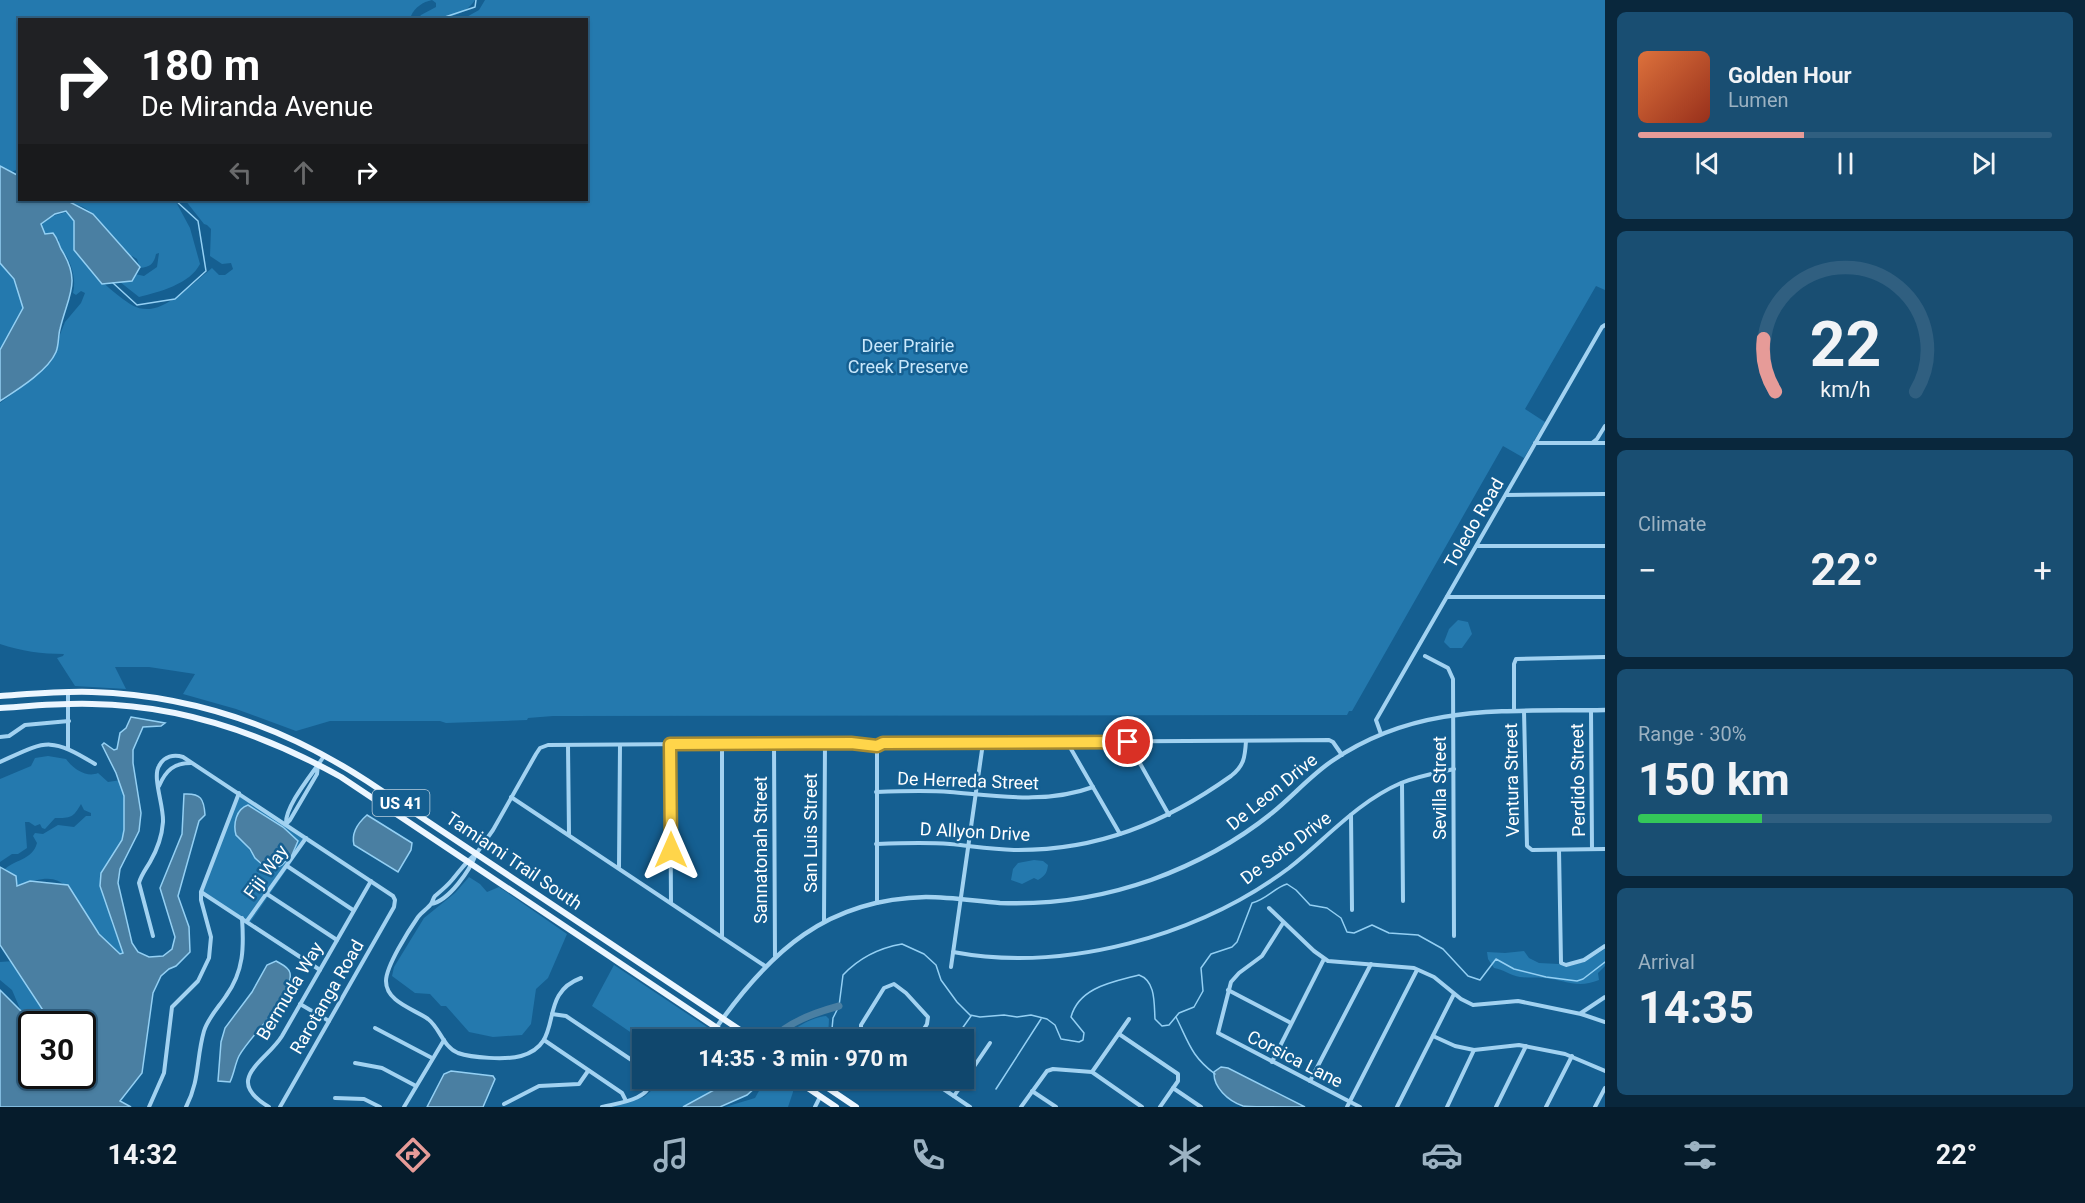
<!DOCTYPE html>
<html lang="en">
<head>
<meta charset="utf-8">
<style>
  :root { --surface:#10476d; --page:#194e72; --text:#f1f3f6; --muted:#9cb2c2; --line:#305f80; --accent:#e69b98 }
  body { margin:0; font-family:Roboto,sans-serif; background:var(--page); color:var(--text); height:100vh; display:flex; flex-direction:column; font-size:22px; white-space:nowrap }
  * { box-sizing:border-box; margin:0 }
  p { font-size:20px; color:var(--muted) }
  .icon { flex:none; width:33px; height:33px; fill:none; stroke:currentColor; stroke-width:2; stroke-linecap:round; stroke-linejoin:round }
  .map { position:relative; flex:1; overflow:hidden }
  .panel { display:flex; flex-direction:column; gap:12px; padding:12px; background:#09273c; width:480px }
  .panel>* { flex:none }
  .hud { position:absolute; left:18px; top:18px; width:570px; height:183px; border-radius:0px; box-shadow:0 2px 4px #0004,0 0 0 2px var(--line); background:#202124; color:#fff; overflow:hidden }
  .speed { position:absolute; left:18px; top:1011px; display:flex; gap:12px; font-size:30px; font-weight:700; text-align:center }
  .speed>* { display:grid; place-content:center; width:78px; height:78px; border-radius:50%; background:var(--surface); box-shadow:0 2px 4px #0004,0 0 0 2px var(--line); line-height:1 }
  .speed .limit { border:3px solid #111; border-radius:9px; background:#fff; color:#111 }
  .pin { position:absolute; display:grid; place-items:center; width:51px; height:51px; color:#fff; margin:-26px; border:3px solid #fff; border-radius:50%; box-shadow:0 2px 6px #0007 }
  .me { position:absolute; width:66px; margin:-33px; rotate:0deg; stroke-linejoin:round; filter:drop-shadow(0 0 4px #0008) }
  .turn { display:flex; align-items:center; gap:21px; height:126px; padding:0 24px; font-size:27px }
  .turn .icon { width:78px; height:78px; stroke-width:2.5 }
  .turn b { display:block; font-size:42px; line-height:51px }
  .lanes { display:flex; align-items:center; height:57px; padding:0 24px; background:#0003; justify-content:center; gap:30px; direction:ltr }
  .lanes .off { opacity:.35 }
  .big { font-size:45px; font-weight:700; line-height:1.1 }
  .panel .tile { flex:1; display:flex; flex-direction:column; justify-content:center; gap:9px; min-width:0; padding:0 21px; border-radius:9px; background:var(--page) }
  .panel .dial { align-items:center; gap:0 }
  .dial svg { height:156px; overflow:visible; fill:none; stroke:var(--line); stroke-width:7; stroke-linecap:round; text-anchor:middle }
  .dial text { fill:var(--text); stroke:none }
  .song { display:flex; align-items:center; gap:18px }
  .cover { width:72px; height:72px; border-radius:9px; background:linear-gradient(135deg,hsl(20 70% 55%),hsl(10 70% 35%)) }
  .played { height:6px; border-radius:3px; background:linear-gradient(90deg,var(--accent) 40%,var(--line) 40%) }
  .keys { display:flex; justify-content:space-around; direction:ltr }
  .heat { display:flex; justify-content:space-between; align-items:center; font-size:33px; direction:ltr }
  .charge { height:9px; border-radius:4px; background:linear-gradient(90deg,#34c759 30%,var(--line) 0) }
  .trip { position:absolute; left:632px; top:1029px; width:342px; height:60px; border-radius:0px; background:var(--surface); box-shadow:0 2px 4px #0004,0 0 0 2px var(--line); font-weight:700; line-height:60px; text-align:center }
  .tab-bar { display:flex; height:96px; justify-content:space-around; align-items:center; background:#061c2c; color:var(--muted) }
  .tab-bar .icon { width:42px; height:42px }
  .tab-bar .active { color:var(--accent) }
  .tab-bar b { font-size:27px; color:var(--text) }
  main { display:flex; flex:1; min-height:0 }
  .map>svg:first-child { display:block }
  .green { fill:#2479ae; fill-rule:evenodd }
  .water { fill:#4a7fa2; stroke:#94d0f4; stroke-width:1.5 }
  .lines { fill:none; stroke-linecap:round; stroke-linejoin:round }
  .stream { stroke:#94d0f4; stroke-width:1.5 }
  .river { stroke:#4a7fa2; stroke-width:7 }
  .minor { stroke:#a2d2f1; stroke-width:4 }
  .tertiary { stroke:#a2d2f1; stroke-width:4.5 }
  .primary { stroke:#ecf6ff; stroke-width:6 }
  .route-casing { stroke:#a68a30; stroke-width:15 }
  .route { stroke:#ffd54a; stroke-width:10 }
  .labels { text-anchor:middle; stroke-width:5; stroke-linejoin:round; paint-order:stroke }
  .shield { fill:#155f91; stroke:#b9cfde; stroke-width:1.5 }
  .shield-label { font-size:16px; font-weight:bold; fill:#fff }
  .park-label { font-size:18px; fill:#c9e8fc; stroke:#155f91 }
  .street-label { font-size:18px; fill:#fff; stroke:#155f91 }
</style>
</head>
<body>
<main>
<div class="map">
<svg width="1605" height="1107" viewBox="0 0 1605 1107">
  <rect width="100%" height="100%" fill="#155f91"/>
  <g class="green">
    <path d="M0,0h475c-11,18 -37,20 -57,19l3,-4 15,-8v-4l-4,-3c-9,2 -17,7 -21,16l-5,1 -2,3h-384l-1,149 -8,3 8,3v3l-19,-9z"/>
    <path d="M485,0h1120v290l-9,-4 -71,123 20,13 -21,36 -21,-12 -151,265h-3l-2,4 -794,1 -25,2 -1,2 -81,3 -6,-2h-110l-34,10 -60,-22 -53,-15 12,-20 -46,-7h-34l11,22 -51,-3 -18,-28 6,-2 1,-2c-22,0 -43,-3 -64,-10v-241l26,-19 1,-4 22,-18 16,-40 16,-19 4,-10 -4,-2 -5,4 -3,-2c4,-16 -3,-35 -14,-47v-6l-4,-3 -10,2 -5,-11 4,-6 9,-6 14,-4 8,4c1,12 0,26 4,37 4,14 44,49 57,54 4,2 10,2 14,2 20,-2 47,-29 62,-41l7,7h6l8,-6 -2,-6 -9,1 -12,-8 1,-27 -4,-4 -3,-1 -19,-24h401v-180l-123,-1 16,-9z"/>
    <path d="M40,200h132l4,2 14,26 10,36c-10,20 -41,28 -61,33l-24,-19 15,-5 14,3 13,-9 2,-14 -3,1c-2,10 -6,13 -16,14l-3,-9 -5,-3 -6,2c-11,-15 -27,-43 -43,-51 -13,-6 -29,-6 -43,-7z"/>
    <path d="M0,257l15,18 13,30 -28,48z"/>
    <path d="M1458,620l10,2 4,12 -10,14h-12l-6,-6 5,-13z"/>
    <path d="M48,756l18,3c7,10 21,19 32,14l10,9 13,-2 3,9 1,46 -18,67 5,22 11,26v6c-11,-7 -34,-34 -40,-45 -17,-32 -28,-40 -63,-25l-17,-15c11,-12 29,-10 34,-28l-4,-7 2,-3 8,1 15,-9 16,2 12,-11h5v-3l-7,-3 -3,-6c-8,14 -10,14 -26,14l-10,11 -3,-1 -2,-4 -5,2 -6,-4h-4l2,26 -9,6h-6l-12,8v-83l31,-13 4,-8z"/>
    <path d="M239,794l68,46 -58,84 -47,-32zM248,805l35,22 15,14 -6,14 -10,10 -20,1c-10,-11 -13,-19 -25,-29 1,-12 -2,-27 11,-32z"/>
    <path d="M1034,860l9,1 5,4c-1,8 -3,11 -10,15l-4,-2 -12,6 -11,-4 2,-11 5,-6z"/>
    <path d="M469,877l11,7 7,8 12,-5 68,47 -19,44 -12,11 -5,35 -9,11 -29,2 -24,-5 -23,-26h-5l-11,-12 -15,-1 -23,-17 2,-9 30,-49 31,-25z"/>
    <path d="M1605,949v17l-7,7 1,7c-22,9 -33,0 -55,-2 -8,-1 -16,0 -24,-1 -9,-1 -17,-8 -26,-9l-6,-9 -1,-7 18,1 19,-2 5,7 10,5 20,1 7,3 18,-5z"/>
    <path d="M14,961l53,63h-33l-13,-13 -9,-21 -12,-10v-18z"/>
    <path d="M614,965l111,74 -83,1 -50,-34z"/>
    <path d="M826,1016l3,3 -1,20h-48c12,-9 31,-22 46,-23z"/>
    <path d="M700,1079h39l-50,28h-78l33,-10 16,-14 43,-2z"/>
    <path d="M761,1079h23l9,6v7l-5,15h-63l30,-9 5,-9z"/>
  </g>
  <g class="water">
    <path d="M0,166l19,10 1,24h46l27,14 47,53 -8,14 -30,3 -28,-34v-29l-8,-10 -11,3 -14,10 4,10 8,-1c5,6 5,10 8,16 21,33 7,46 -1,80 -2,7 -1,16 -4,23 -8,19 -39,38 -56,49v-51l23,-42 -9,-29 -14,-16z"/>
    <path d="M131,717l34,6 -4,3 -18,1 -10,23v13l8,50 -2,18 -19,38 -2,14 14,60 6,9 11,5 14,-1 9,-7 3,-12 -15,-49 22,-54 2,-40c17,-1 20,5 21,21l-6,6 -21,75 11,31 1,25 -14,14 -7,3 -8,7 -8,17 -11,80 -22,28 11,6h-131v-117l34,34h-2v52h50v-52h-30l-52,-79v-78l16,9 1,10 13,-5 38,4 31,49 21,20 3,-1 -23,-67 1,-13 21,-33 2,-10v-34l-8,-23 -14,-28 2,-2 10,7 3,-1 3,-16 6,-5z"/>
    <path d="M248,805l35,22 15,14 -6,14 -10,10 -4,2 -12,1 -11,-10 -5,-9 -14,-14c-3,-11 0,-26 12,-30z"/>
    <path d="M367,815l45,28 -1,7 -13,22 -44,-27c-3,-12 5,-23 13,-30z"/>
    <path d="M276,961c5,3 13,6 14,12 4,25 -39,61 -51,83 -4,8 -5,18 -9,26l-12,-1 3,-39 4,-14 27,-36 15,-27z"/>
    <path d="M1221,1067l7,1 77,39c-11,0 -55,0 -62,-1 -15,-5 -30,-19 -29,-34z"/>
    <path d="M451,1071l42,5 2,3 -12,28h-56l17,-33z"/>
    <path d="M734,1079h25l-1,6 -11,10 -27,12h-37z"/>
  </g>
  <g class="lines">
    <g class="stream">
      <path d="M436,20l39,-13 1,-7"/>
      <path d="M113,283l24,22 38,-6 31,-28 -8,-50 -23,-21"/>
      <path d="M1176,1017c13,26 15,39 39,57"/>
      <path d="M831,1040l2,-22 6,-12 4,-31c16,-17 36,-27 59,-31l22,10 12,11 5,15 16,22 13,13 10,2 24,-2 13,2 14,-2 16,4 8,6 6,14 18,3 4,-2 1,-7 -13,-16c8,-30 42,-35 68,-42 17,6 15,29 16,44l7,7 7,-1 10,-12 15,-6 9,-16 -2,-23 10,-14 21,-7 5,-5 15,-39c15,-4 22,-15 35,-19l9,6 14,15 17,3 14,10 6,14 7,1 18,-8 17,8 29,2 25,14 25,27 12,4 16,-21 18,10 32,8 31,4 6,-2 22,-17"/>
      <path d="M954,1040l17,-24"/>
      <path d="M996,1089l45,-70"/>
    </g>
    <path class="river" d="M772,1040c15,-18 45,-28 67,-34"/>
    <g class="minor">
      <path d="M1535,443h70"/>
      <path d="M1592,443l5,-4 8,-13"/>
      <path d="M1506,495l99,-1"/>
      <path d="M1477,546h128"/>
      <path d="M1447,597h158"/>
      <path d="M1425,656l23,12 5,11 1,257"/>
      <path d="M1514,711v-47l2,-5 89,-2"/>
      <path d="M1524,711l3,135 5,4 73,-1"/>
      <path d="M1591,711l1,138"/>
      <path d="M1381,734l-5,-14 226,-393 3,-2"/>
      <path d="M0,737l9,-1 16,-11 44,-4"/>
      <path d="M1067,742l53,92"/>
      <path d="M1128,742l41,73"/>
      <path d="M670,744l1,158"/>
      <path d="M774,744l1,212"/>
      <path d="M568,745l1,89"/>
      <path d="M68,748v-56"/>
      <path d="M0,762c46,-21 49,-26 95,2"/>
      <path d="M318,765l-1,9 -27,46 -4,4c-1,-19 28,-52 38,-68"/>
      <path d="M1402,783l1,118"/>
      <path d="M159,786c7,-16 15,-23 32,-23"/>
      <path d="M876,792c25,-1 50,-2 74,0 48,4 97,12 143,-5"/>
      <path d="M511,797l254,169"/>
      <path d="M1351,815l1,95"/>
      <path d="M876,844c25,-1 49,-2 74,0 21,2 42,5 64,6 83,1 151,-27 217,-74 13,-10 14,-19 15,-35"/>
      <path d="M1559,850l2,113 5,2 18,-5 21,-14"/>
      <path d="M476,854l17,-24 43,-76 4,-6 8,-3 303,-2 26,3 6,-3 446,-3 4,2 9,13"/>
      <path d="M287,866l66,44"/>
      <path d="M619,867l1,-122"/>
      <path d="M201,892l119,78"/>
      <path d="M267,894l70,46"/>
      <path d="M877,903v-157"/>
      <path d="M431,904c18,-3 39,-34 45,-50 -10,7 -16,17 -24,26 -5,6 -11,11 -17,16 -2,2 -2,5 -4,8 -3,4 -9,8 -13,13 -9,13 -32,49 -32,64 0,21 28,28 42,38 12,9 15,28 30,34 14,5 48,7 63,3 46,-13 14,-61 60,-78"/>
      <path d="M1269,908l45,43 14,10 86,7 20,9 27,22 12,6 45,-4 63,13 24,8"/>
      <path d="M247,921l59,-83"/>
      <path d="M824,922l1,-179"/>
      <path d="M1283,923l-21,33 -23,17 -8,9 -13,51 142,74"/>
      <path d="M153,936l-14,-53c2,-8 7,-14 11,-21 7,-12 12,-26 13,-40 1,-16 -11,-45 -4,-56 5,-10 15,-12 24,-9l210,139 2,4 -1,7 -114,200"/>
      <path d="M722,937v-193"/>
      <path d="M953,952c112,21 245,-16 336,-84 37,-29 68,-66 112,-85 17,-7 35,-10 53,-14"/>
      <path d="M951,967l32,-224"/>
      <path d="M1228,990l63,33"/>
      <path d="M300,1004l29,17"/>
      <path d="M1581,1013l24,-16"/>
      <path d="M552,1014l14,2 76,51"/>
      <path d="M375,1028l57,30"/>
      <path d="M1119,1034l59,40v7l-18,26"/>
      <path d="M1433,1036l22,10 19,4 45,-5 46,9 40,17"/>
      <path d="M544,1040l78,53 4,8"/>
      <path d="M869,1040l-8,-8v-7l23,-37 10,-4 12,9 22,24 -1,7 -10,16"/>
      <path d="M1272,1062l52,-103"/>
      <path d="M355,1063l27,5 34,18"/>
      <path d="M1092,1072l50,35"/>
      <path d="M927,1078l43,29"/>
      <path d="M1310,1081l61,-117"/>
      <path d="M1173,1088l28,19"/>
      <path d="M1032,1091l24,16"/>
      <path d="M954,1096l36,-53"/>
      <path d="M335,1098l29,1 16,8"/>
      <path d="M504,1104l35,-18 40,-2 9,-13"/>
      <path d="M149,1107l15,-34 8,-66 26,-26 11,-23 2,-21 -10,-37v-8l38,-99"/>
      <path d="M186,1107c14,-27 10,-48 18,-76 4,-13 14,-23 22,-35 18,-25 18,-49 16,-78"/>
      <path d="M269,1107c-47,-28 -3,-45 13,-71l89,-155"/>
      <path d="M404,1107l40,-67"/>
      <path d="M602,1107c16,-4 50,-7 49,-29"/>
      <path d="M815,1107l5,-10"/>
      <path d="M1021,1107l26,-36 6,-2 39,3 37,-53"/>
      <path d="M1347,1107l70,-137"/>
      <path d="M1397,1107l57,-113"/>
      <path d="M1447,1107l27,-57"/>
      <path d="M1496,1107l30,-61"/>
      <path d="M1546,1107l26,-51"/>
      <path d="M1595,1107l10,-19"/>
    </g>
    <path class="tertiary" d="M716,1028c54,-77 111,-129 210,-131 25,0 49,4 74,6 51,2 103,-6 151,-23 44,-16 85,-38 121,-67 21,-17 38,-37 60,-52 86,-59 174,-49 273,-51"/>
    <g class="primary">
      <path d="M0,696c30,-2 61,-5 92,-4 99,3 192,35 275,89l388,259"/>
      <path d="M0,708c31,-2 61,-5 92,-4 89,1 172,30 249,73l394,263"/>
      <path d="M793,1078l43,29"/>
      <path d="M813,1078l43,29"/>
    </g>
  </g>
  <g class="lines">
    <g class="route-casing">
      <path id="route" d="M671,850l-1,-106 181,-1 26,3 6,-3 245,-1"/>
    </g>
    <use href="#route" class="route"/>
  </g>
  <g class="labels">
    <rect class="shield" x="372.5" y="790" width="57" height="26" rx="4.5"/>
    <g class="shield-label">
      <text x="401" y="809">US 41</text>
    </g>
    <g class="park-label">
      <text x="908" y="352">Deer Prairie<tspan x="908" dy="21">Creek Preserve</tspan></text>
    </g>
    <g class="street-label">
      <text transform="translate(1474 523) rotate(-60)" y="6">Toledo Road</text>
      <text transform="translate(1512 780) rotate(-91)" y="6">Ventura Street</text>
      <text transform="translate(1578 780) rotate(-91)" y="6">Perdido Street</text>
      <text transform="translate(968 781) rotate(2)" y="6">De Herreda Street</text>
      <text transform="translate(1440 788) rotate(-90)" y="6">Sevilla Street</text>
      <text transform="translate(1272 792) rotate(-39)" y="6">De Leon Drive</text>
      <text transform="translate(975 832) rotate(3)" y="6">D Allyon Drive</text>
      <text transform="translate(811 833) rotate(-90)" y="6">San Luis Street</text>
      <text transform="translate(1286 848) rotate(-37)" y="6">De Soto Drive</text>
      <text transform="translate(761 850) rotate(-90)" y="6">Sannatonah Street</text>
      <text transform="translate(514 861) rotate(34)" y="6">Tamiami Trail South</text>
      <text transform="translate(266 872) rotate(-54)" y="6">Fiji Way</text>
      <text transform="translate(290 991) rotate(-59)" y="6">Bermuda Way</text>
      <text transform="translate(327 997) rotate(-60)" y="6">Rarotanga Road</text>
      <text transform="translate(1295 1059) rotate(27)" y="6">Corsica Lane</text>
    </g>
  </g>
</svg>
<div class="speed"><div class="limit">30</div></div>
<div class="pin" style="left:1128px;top:742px;background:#d93025"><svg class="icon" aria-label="arrive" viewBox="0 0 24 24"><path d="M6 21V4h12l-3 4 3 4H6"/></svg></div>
<svg class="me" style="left:671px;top:850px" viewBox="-20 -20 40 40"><path d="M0-17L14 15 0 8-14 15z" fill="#ffd54a" stroke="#fff" stroke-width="4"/></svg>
<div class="trip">14:35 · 3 min · 970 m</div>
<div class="hud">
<div class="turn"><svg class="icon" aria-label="right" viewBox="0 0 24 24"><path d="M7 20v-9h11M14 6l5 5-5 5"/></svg><div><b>180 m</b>De Miranda Avenue</div></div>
<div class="lanes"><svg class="icon off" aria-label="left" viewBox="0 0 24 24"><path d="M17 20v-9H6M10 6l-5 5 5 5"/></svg><svg class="icon off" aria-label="ahead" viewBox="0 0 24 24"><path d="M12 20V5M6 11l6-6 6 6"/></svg><svg class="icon" aria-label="right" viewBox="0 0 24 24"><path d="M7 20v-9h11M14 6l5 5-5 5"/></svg></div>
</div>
</div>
<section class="panel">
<div class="tile">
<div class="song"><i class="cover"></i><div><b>Golden Hour</b><p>Lumen</p></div></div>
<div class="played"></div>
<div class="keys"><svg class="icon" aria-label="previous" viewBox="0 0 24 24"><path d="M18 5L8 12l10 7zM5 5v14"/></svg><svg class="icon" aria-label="pause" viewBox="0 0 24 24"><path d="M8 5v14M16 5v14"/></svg><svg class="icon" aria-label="next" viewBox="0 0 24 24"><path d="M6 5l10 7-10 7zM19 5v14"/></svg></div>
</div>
<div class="tile dial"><svg viewBox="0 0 100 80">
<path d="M14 69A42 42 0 1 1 86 69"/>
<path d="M14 69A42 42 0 0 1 8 42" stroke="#e69b98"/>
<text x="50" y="56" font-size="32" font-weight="700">22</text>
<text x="50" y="72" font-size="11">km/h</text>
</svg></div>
<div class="tile"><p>Climate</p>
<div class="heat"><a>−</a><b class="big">22°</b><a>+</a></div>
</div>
<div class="tile"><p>Range · 30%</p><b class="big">150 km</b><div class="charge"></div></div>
<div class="tile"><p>Arrival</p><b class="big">14:35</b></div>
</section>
</main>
<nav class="tab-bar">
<b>14:32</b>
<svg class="icon active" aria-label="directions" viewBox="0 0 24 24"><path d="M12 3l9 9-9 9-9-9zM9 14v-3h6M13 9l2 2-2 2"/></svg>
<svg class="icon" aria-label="music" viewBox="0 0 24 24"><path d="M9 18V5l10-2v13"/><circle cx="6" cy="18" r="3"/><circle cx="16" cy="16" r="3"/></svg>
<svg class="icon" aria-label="phone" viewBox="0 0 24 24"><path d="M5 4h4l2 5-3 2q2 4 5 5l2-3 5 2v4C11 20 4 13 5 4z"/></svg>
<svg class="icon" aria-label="climate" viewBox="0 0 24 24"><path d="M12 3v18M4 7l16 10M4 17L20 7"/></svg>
<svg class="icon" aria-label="car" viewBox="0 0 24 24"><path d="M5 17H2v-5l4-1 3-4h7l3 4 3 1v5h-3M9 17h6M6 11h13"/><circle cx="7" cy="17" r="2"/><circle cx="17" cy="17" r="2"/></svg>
<svg class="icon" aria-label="filters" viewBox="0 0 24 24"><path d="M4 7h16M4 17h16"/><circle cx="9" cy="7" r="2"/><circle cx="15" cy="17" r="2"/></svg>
<b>22°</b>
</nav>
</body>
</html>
